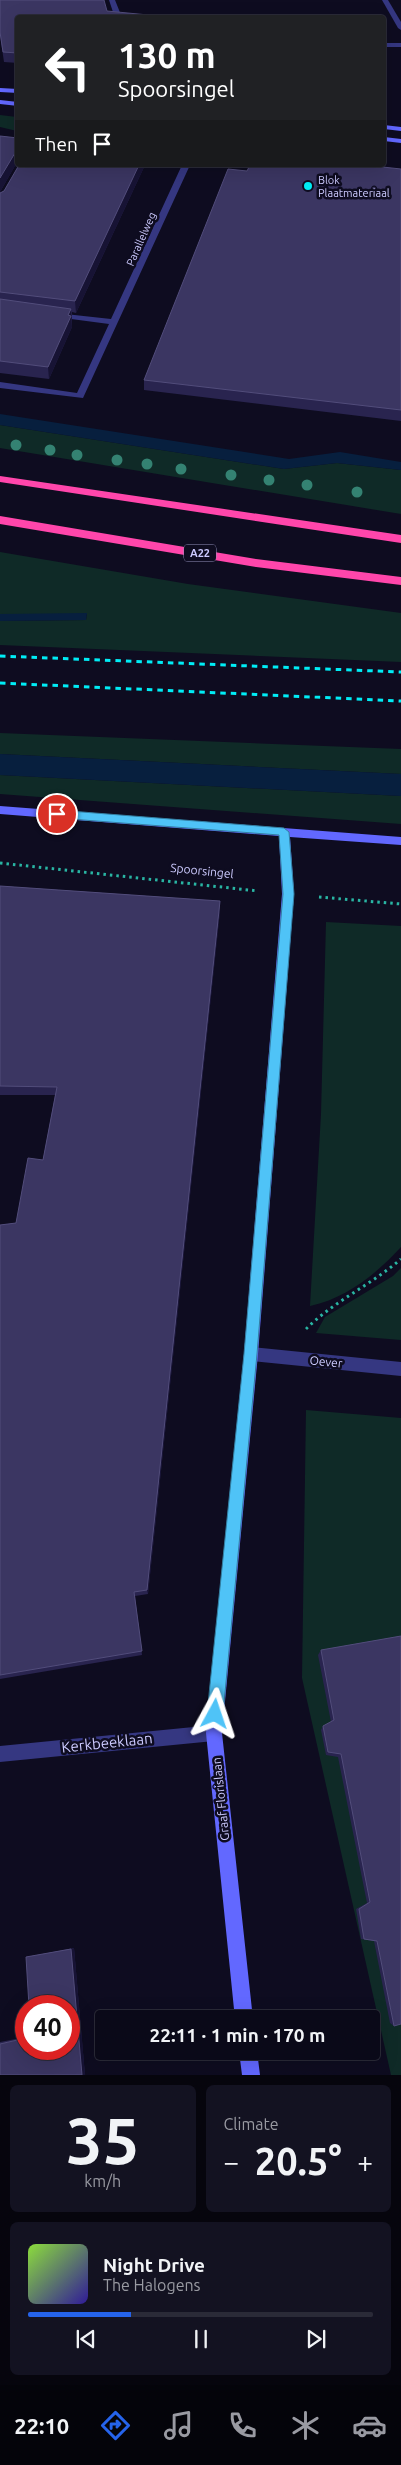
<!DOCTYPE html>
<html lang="en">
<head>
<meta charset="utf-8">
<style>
  :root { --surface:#0a0918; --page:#131221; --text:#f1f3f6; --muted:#999aa2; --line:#2a2a37; --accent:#2563eb }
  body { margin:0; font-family:Ubuntu,sans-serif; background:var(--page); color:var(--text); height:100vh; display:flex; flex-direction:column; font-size:19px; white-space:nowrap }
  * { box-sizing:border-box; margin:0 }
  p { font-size:16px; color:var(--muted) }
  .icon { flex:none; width:28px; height:28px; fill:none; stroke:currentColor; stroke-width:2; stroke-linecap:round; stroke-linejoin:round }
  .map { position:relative; height:2075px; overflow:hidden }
  .side { display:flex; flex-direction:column; gap:10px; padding:10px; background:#06050d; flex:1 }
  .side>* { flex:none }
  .top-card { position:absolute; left:15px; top:15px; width:371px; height:152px; border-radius:5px; box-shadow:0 5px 20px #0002,0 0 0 1px var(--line); background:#202124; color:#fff; overflow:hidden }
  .speed { position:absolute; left:15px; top:1995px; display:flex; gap:10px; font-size:25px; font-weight:700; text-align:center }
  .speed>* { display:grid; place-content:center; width:65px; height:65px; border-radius:50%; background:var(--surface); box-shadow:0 5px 20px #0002,0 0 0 1px var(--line); line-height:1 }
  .speed .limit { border:8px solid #d22; background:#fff; color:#111 }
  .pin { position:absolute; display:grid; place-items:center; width:42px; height:42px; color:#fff; margin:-21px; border:2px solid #fff; border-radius:50%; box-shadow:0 1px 5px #0007 }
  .me { position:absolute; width:55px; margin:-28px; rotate:5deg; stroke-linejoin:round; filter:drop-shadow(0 0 4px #0008) }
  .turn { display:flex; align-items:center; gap:18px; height:105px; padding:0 20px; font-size:22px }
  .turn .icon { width:65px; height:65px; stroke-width:2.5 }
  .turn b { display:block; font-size:35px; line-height:42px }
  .then { display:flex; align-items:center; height:48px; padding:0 20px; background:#0003; gap:10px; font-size:19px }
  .big { font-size:38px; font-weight:600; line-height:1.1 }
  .side .card { flex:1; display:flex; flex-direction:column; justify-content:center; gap:8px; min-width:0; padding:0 18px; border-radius:8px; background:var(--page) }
  .side .dial { align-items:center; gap:0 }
  .dial b { font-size:65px; line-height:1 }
  .song { display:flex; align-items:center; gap:15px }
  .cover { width:60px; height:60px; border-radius:8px; background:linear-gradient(135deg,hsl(90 70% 55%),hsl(250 70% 35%)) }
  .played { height:5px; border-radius:2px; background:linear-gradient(90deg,var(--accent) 30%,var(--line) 30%) }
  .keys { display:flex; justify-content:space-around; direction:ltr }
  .heat { display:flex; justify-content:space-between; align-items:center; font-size:28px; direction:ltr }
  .side .tiles { flex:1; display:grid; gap:10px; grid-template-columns:1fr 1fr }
  .card:last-child { grid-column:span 2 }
  .trip { position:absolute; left:95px; top:2010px; width:285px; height:50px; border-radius:5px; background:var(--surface); box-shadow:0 5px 20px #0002,0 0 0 1px var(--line); font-weight:600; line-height:50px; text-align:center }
  .dock { display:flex; height:80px; justify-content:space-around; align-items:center; background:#04040a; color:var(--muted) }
  .dock .icon { width:35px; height:35px }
  .dock .selected { color:var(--accent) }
  .dock b { font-size:22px; color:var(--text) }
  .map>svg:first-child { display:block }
  .green { fill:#0f2a27 }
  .water { fill:#071f3e }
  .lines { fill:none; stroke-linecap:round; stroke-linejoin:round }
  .path { stroke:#29b5a3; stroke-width:3; stroke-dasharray:2.5 4; stroke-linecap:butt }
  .lane { fill:#353781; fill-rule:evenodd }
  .street { fill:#353781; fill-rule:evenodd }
  .secondary { fill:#6268ff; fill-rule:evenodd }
  .highway { fill:#ff46ab; fill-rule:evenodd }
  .rail { stroke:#00edf6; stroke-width:3; stroke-dasharray:5.5 5; stroke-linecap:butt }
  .tree { fill:#348272 }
  .wall { fill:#29244f }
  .shaded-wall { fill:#171334 }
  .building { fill:#3b3662; stroke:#524d7b }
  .route { fill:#4fc3f7; stroke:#337fa1 }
  .poi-dot { fill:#00edf6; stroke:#0e0c20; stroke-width:2 }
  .labels { text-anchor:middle; stroke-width:5; stroke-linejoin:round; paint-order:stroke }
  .far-poi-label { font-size:11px; fill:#cdcbff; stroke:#0e0c20; text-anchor:start }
  .far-street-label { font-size:11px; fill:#cdcbff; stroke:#0e0c20 }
  .shield { fill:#0e0c20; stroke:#9492bc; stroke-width:1 }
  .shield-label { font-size:11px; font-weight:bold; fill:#cdcbff }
  .street-label { font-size:12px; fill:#cdcbff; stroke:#0e0c20 }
  .near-street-label { font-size:15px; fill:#cdcbff; stroke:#0e0c20 }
</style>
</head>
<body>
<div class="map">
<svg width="401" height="2075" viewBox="0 0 401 2075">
  <rect width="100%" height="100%" fill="#0e0c20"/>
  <g class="green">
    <path d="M0,115l17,2v14l-17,-4z"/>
    <path d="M0,425l284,44 53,-6 64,7v44l-401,-66z"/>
    <path d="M0,552l188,32 213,29v49l-401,-17v-24l86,-1 1,-6h-87z"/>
    <path d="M0,733l401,16v25l-401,-20z"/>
    <path d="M0,775l401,21v28l-401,-30z"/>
    <path d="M326,922l75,4v321c-25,27 -54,51 -91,59l11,-192z"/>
    <path d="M401,1268v72l-85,-7 9,-16 68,-41z"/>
    <path d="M306,1410l95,8v657h-10l-89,-397z"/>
  </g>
  <g class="water">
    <path d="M0,414l289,45 51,-7 61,10v8l-64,-7 -53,6 -284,-44z"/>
    <path d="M87,613l-1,7 -86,1v-7z"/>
    <path d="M0,754l401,20v22l-401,-21z"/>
  </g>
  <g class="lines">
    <g class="path">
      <path d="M0,863l258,28"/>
      <path d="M319,897l82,7"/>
      <path d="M306,1329c28,-28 65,-44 95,-70"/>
    </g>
    <g class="lane">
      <path d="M109,0h6l6,15 21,3h-27z"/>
      <path d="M382,0h6l13,22v8l-3,-2z"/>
      <rect x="384" y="43" width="17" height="4"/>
      <path d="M182,165h8l-107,233 -83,-10v-6l77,11 32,-69 -53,-7 -4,-2 4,-2 55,6z"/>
    </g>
    <g class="street">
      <path d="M251,1347l150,15v14l-150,-15 -5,-2 -2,-5 2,-5z"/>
      <path d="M214,1725l6,2 2,6 -2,6 -6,2 -214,21v-16z"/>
    </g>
    <g class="secondary">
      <path d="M0,88l18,1v4l-18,-1z"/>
      <path d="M0,100l18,2v4l-18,-2z"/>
      <path d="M384,125l17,2v4l-17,-2z"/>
      <path d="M384,137l17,2v4l-17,-2z"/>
      <path d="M0,806l401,31v8l-111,-8 4,57 -36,460 -36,379 31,286h-18l-29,-286 38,-379 38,-460 -3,-58 -279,-22z"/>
      <path d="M239,2051h18l3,24h-18z"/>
    </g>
    <g class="highway">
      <path d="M0,476l401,59v8l-401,-61z"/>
      <path d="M0,516l256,43 145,18v8l-145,-18 -256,-43z"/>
    </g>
    <g class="rail">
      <path d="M0,656l401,16"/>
      <path d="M0,683l401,18"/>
    </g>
  </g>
  <g class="tree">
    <circle cx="16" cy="445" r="5.5"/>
    <circle cx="50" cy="450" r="5.5"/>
    <circle cx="77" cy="455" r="5.5"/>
    <circle cx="117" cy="460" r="5.5"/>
    <circle cx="147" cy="464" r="5.5"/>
    <circle cx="181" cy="469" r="5.5"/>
    <circle cx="231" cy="475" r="5.5"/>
    <circle cx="269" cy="480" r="5.5"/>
    <circle cx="307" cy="485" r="5.5"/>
    <circle cx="357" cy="492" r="5.5"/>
  </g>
  <g class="wall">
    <path d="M0,0l18,18v45l-14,-1 -4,-27z"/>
    <path d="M0,136l18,2v26h-2l-16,28z"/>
    <path d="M19,165h126l-69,148 -4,-1v15l-23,52 -49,-6v-180l4,-2z"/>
    <path d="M401,169v252l-257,-31v-10z"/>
    <path d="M0,886l220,15v10l-72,683 -13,2 7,59 -142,24v-454l16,-2 27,-63 12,-65h-55z"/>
    <path d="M401,1636l-7,390 -4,-3 -16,-82 -13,-2 -5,-30 11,-6 -29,-146 -12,-2 -5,-25 2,-4 8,-4 -13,-67 3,-5z"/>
    <path d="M74,1948l11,127h-85v-33l26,-5v12h43l-43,-92z"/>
  </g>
  <g class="shaded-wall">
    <path d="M15,153l1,11 -16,28v-14z"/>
    <path d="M139,165h6l-69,148 -1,-12z"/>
    <path d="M71,309l1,18 -23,52 -1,-12z"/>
    <path d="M220,901v10l-72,683 -1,-4z"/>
    <path d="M74,1948l11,127h-3l-11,-126z"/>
  </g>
  <g class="building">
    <path d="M0,0h104l3,11 62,6v1h-151v35l-15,-1 -3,-20z"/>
    <path d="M0,136l18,2v15h-3l-15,25z"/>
    <path d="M19,165h120l-64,136 -75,-9v-99l4,-2z"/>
    <path d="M250,165h114l37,4v241l-257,-30 84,-211 19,2z"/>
    <path d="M0,299l71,10 -3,6 3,1 -23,51 -48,-6z"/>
    <path d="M0,886l220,15 -73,689 -13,2 8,59 -142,24v-450l16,-2 12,-65 15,2 14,-73 -57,-1z"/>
    <path d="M401,1636v388l-7,2 -17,-85 -13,-2 -5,-30 11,-7 -29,-148 -13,-2 -5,-26 11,-6 -13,-70z"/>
    <path d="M71,1949l11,126h-82v-31l26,-6v11h43v-43h-40l-3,-49z"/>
  </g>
  <path class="route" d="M57,810l227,18 5,4 5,62 -37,460 -34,360 -3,5 -5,2 -5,-2 -3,-5 37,-360 39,-460 -4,-59 -222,-17 -5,-4z"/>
  <circle class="poi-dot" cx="308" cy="186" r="5"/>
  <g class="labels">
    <g class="far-poi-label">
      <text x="318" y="184">Blok<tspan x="318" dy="13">Plaatmateriaal</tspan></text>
    </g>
    <g class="far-street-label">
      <text transform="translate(141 239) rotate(-66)" y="4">Parallelweg</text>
    </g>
    <rect class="shield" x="184" y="544.5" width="32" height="17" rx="4"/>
    <g class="shield-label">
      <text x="200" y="557">A22</text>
    </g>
    <g class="street-label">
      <text transform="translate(202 871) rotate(6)" y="4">Spoorsingel</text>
      <text transform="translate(326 1362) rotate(6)" y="4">Oever</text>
      <text transform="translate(221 1799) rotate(-96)" y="4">Graaf Florislaan</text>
    </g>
    <g class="near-street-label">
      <text transform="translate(107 1743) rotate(-6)" y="5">Kerkbeeklaan</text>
    </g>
  </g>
</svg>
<div class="speed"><div class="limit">40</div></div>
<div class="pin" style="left:57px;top:814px;background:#d93025"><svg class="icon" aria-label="arrive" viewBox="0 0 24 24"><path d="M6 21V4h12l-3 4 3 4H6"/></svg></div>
<svg class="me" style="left:215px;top:1714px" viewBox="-20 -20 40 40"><path d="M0-17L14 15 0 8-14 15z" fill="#4fc3f7" stroke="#fff" stroke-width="4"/></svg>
<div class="trip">22:11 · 1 min · 170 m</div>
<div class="top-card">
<div class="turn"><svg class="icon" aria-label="left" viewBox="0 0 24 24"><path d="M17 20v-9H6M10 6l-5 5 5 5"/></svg><div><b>130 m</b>Spoorsingel</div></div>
<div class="then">Then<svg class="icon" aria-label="arrive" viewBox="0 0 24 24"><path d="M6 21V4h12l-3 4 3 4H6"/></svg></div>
</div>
</div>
<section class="side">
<div class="tiles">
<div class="card dial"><b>35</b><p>km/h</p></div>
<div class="card"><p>Climate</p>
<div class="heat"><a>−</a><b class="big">20.5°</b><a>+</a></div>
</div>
<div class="card">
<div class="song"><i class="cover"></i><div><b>Night Drive</b><p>The Halogens</p></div></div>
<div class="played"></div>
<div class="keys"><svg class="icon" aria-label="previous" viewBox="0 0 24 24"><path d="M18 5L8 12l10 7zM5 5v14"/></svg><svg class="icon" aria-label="pause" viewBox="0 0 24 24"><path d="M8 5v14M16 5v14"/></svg><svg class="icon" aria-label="next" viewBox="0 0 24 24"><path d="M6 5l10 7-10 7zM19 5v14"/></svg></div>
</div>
</div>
</section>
<nav class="dock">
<b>22:10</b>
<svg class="icon selected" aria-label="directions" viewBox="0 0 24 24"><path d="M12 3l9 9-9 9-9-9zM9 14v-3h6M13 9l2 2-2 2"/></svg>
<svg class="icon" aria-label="music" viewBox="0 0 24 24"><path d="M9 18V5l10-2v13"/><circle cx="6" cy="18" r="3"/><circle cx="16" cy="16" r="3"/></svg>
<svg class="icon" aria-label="phone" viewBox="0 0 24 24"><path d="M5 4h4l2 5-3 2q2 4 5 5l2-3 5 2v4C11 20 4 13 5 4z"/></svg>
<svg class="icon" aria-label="climate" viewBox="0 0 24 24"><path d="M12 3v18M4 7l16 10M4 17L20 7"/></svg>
<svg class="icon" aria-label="car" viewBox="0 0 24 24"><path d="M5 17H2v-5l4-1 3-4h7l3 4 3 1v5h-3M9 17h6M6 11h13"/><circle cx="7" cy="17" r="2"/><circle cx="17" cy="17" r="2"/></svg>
</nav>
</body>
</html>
